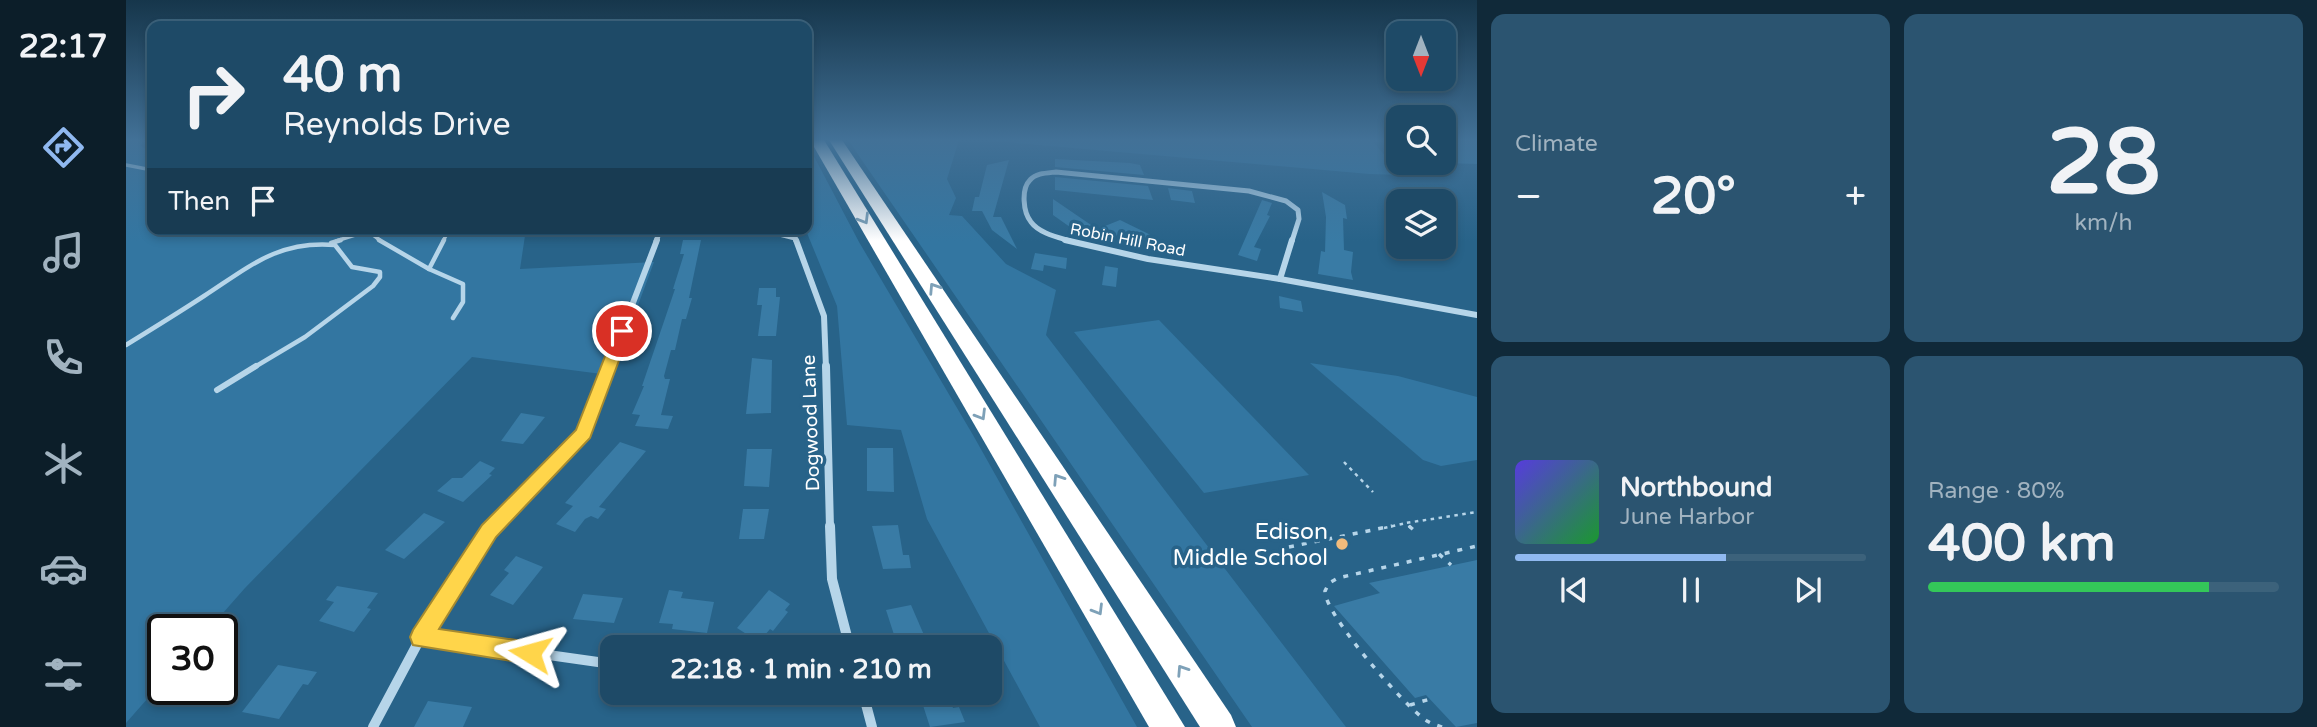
<!DOCTYPE html>
<html lang="en">
<head>
<meta charset="utf-8">
<style>
  :root { --surface:#1e4a67; --page:#2b5470; --text:#f1f3f6; --muted:#a1b3c0; --line:#3c627b; --accent:#90b9f0 }
  body { margin:0; font-family:"Varela Round",sans-serif; background:var(--page); color:var(--text); height:100vh; display:flex; flex-direction:column; font-size:26px; white-space:nowrap }
  * { box-sizing:border-box; margin:0 }
  p { font-size:23px; color:var(--muted) }
  .icon { flex:none; width:38px; height:38px; fill:none; stroke:currentColor; stroke-width:2; stroke-linecap:round; stroke-linejoin:round }
  .map { position:relative; flex:1; overflow:hidden }
  .side { display:flex; flex-direction:column; gap:14px; padding:14px; background:#102939; width:840px }
  .side>* { flex:none }
  .top-card { position:absolute; left:21px; top:21px; width:665px; height:214px; border-radius:14px; box-shadow:0 4px 10px #0003,0 0 0 2px var(--line); background:#1e4a67; color:var(--text); overflow:hidden }
  .needle { width:46px; rotate:180deg }
  .controls { position:absolute; left:1260px; top:21px; display:grid; gap:14px }
  .controls a { display:grid; place-items:center; width:70px; height:70px; border-radius:14px; background:var(--surface); box-shadow:0 4px 10px #0003,0 0 0 2px var(--line); font-size:35px }
  .speed { position:absolute; left:21px; top:614px; display:flex; gap:14px; font-size:35px; font-weight:700; text-align:center }
  .speed>* { display:grid; place-content:center; width:91px; height:91px; border-radius:50%; background:var(--surface); box-shadow:0 4px 10px #0003,0 0 0 2px var(--line); line-height:1 }
  .speed .limit { border:4px solid #111; border-radius:10px; background:#fff; color:#111 }
  .pin { position:absolute; display:grid; place-items:center; width:60px; height:60px; color:#fff; margin:-30px; border:4px solid #fff; border-radius:50%; box-shadow:0 2px 7px #0007 }
  .me { position:absolute; width:77px; margin:-38px; rotate:278deg; stroke-linejoin:round; filter:drop-shadow(0 0 5px #0008) }
  .turn { display:flex; align-items:center; gap:24px; height:147px; padding:0 21px; font-size:32px }
  .turn .icon { width:91px; height:91px; stroke-width:2.5 }
  .turn b { display:block; font-size:49px; line-height:60px }
  .then { display:flex; align-items:center; height:66px; padding:0 21px; background:#0003; gap:14px; font-size:26px }
  .big { font-size:52px; font-weight:800; line-height:1.1 }
  .side .widget { flex:1; display:flex; flex-direction:column; justify-content:center; gap:10px; min-width:0; padding:0 24px; border-radius:14px; background:var(--page) }
  .side .dial { align-items:center; gap:0 }
  .dial b { font-size:91px; line-height:1 }
  .song { display:flex; align-items:center; gap:21px }
  .cover { width:84px; height:84px; border-radius:10px; background:linear-gradient(135deg,hsl(250 70% 55%),hsl(130 70% 35%)) }
  .played { height:7px; border-radius:4px; background:linear-gradient(90deg,var(--accent) 60%,var(--line) 60%) }
  .keys { display:flex; justify-content:space-around; direction:ltr }
  .heat { display:flex; justify-content:space-between; align-items:center; font-size:38px; direction:ltr }
  .charge { height:10px; border-radius:5px; background:linear-gradient(90deg,#34c759 80%,var(--line) 0) }
  .side .tiles { flex:1; display:grid; gap:14px; grid-template-columns:repeat(2,1fr) }
  .trip { position:absolute; left:474px; top:635px; width:402px; height:70px; border-radius:14px; background:var(--surface); box-shadow:0 4px 10px #0003,0 0 0 2px var(--line); font-weight:800; line-height:70px; text-align:center }
  main { display:flex; flex:1; min-height:0 }
  .tabs { display:flex; flex-direction:column; width:126px; justify-content:space-around; align-items:center; background:#0c1e29; color:var(--muted) }
  .tabs .icon { width:49px; height:49px }
  .tabs .on { color:var(--accent) }
  .tabs b { font-size:32px; color:var(--text) }
  .map>svg:first-child { display:block }
  .green { fill:#3376a1 }
  .building { fill:#397ba5 }
  .lines { fill:none; stroke-linecap:round; stroke-linejoin:round }
  .path-far1 { stroke:#b6d5e9; stroke-width:2.5; stroke-dasharray:3.5 4.5; stroke-linecap:butt }
  .path { stroke:#b6d5e9; stroke-width:3.5; stroke-dasharray:5 8; stroke-linecap:butt }
  .service-far2 { stroke:#b6d5e9; stroke-width:3.5 }
  .service-far1 { stroke:#b6d5e9; stroke-width:4.5 }
  .service { stroke:#b6d5e9; stroke-width:6 }
  .minor-far3 { stroke:#b6d5e9; stroke-width:5 }
  .minor-far2 { stroke:#b6d5e9; stroke-width:6 }
  .minor-far1 { stroke:#b6d5e9; stroke-width:8 }
  .minor { stroke:#b6d5e9; stroke-width:10 }
  .motorway { fill:#fff; fill-rule:evenodd }
  .oneway { stroke:#7ea1b8 }
  .route { fill:#ffd54a; stroke:#a68a30; stroke-width:2 }
  .poi-dot { fill:#f1bb7c; stroke:#286389; stroke-width:2.5 }
  .labels { text-anchor:middle; stroke-width:7; stroke-linejoin:round; paint-order:stroke }
  .far-street-label { font-size:16px; fill:#fff; stroke:#286389 }
  .street-label { font-size:19px; fill:#fff; stroke:#286389 }
  .near-poi-label { font-size:23px; fill:#fff; stroke:#286389; text-anchor:end }
</style>
</head>
<body>
<main>
<nav class="tabs">
<b>22:17</b>
<svg class="icon on" aria-label="directions" viewBox="0 0 24 24"><path d="M12 3l9 9-9 9-9-9zM9 14v-3h6M13 9l2 2-2 2"/></svg>
<svg class="icon" aria-label="music" viewBox="0 0 24 24"><path d="M9 18V5l10-2v13"/><circle cx="6" cy="18" r="3"/><circle cx="16" cy="16" r="3"/></svg>
<svg class="icon" aria-label="phone" viewBox="0 0 24 24"><path d="M5 4h4l2 5-3 2q2 4 5 5l2-3 5 2v4C11 20 4 13 5 4z"/></svg>
<svg class="icon" aria-label="climate" viewBox="0 0 24 24"><path d="M12 3v18M4 7l16 10M4 17L20 7"/></svg>
<svg class="icon" aria-label="car" viewBox="0 0 24 24"><path d="M5 17H2v-5l4-1 3-4h7l3 4 3 1v5h-3M9 17h6M6 11h13"/><circle cx="7" cy="17" r="2"/><circle cx="17" cy="17" r="2"/></svg>
<svg class="icon" aria-label="filters" viewBox="0 0 24 24"><path d="M4 7h16M4 17h16"/><circle cx="9" cy="7" r="2"/><circle cx="15" cy="17" r="2"/></svg>
</nav>
<div class="map">
<svg width="1351" height="727" viewBox="0 0 1351 727">
  <rect width="100%" height="100%" fill="#286389"/>
  <g class="green">
    <path d="M0,140h17l-2,6 11,6v77h374l-6,40 134,-7 -34,92 -11,21 -137,-18 -227,231 -37,42h-45v51l-37,42z"/>
    <path d="M722,140h111l-12,39 9,19 -7,17 13,1 44,48 50,26 -10,45 300,392h-94z"/>
    <path d="M857,140h389l29,35 -32,-1z"/>
    <path d="M681,143l52,99 114,193 164,292h-97l-113,-208 -26,-89 -54,-5 -10,-119 -30,-73 -9,-4h9z"/>
    <path d="M1033,320l150,155 -105,18 -130,-161z"/>
    <path d="M1184,363l88,13 79,21v63l-36,6 -18,-6z"/>
  </g>
  <g class="building">
    <path d="M1318,140h33v24l-33,-1z"/>
    <path d="M929,159l75,4 10,2 4,10 -89,-8z"/>
    <path d="M883,160l-16,57h8l16,32 -25,-19 -10,-19h-10l3,-14h4l8,-32z"/>
    <path d="M929,177l93,9 5,14 -98,-10z"/>
    <path d="M1042,188l24,3 3,12 -24,-3z"/>
    <path d="M1196,192l23,13 2,14 -4,-1 1,32 9,2 -2,20 2,8 -35,-6 3,-23 4,1 1,-35z"/>
    <path d="M927,199l41,28 -17,5 -24,-17z"/>
    <path d="M1136,200l10,3 -5,12 3,1 -16,31 7,2 -4,12 -19,-6z"/>
    <path d="M994,220l39,19v3l-69,-10z"/>
    <path d="M557,240h18l-12,58h3l-6,21h-4l-7,31h-4l-7,26 1,3h5l-9,36 12,1 -5,13 -33,-3 5,-11 -8,-1 12,-28h-2l33,-97h-2l11,-35h-4z"/>
    <path d="M909,253l32,5 -1,11 -22,-4 -1,6 -12,-2z"/>
    <path d="M979,266l13,2 -2,19 -14,-2z"/>
    <path d="M633,288h17v9h4l-4,39h-18l4,-31h-5z"/>
    <path d="M1153,296l22,5 2,11 -23,-4z"/>
    <path d="M626,358l20,2 -1,53 -25,1z"/>
    <path d="M395,413l24,4 -22,27 -22,-3z"/>
    <path d="M494,442l26,9 -47,56 7,2 -8,10 -7,-3 -6,3 -10,13 -19,-8 17,-18 -8,-3z"/>
    <path d="M741,448h26l1,44 -27,-1z"/>
    <path d="M621,449h25l-3,38 -25,-1z"/>
    <path d="M354,461l15,7 -6,6 3,1 -29,27 -26,-11 15,-13h10z"/>
    <path d="M617,509h26l-5,30h-25z"/>
    <path d="M298,513l21,9 -41,37 -19,-9z"/>
    <path d="M772,525l5,30h6l2,13 -28,1 -11,-43z"/>
    <path d="M390,556l27,11 -30,38 -23,-10 19,-22 -5,-3z"/>
    <path d="M1351,560v163l-21,4 -30,-32 -11,3 -81,-92 46,-13 -11,-10z"/>
    <path d="M211,586l41,7 -11,15 4,1 -17,23 -35,-11 15,-19 -8,-2z"/>
    <path d="M543,590l14,2 -2,6 33,4 -7,31 -35,-4 1,-5 -14,-1z"/>
    <path d="M643,590l21,14 -5,6 3,2 -15,19 -3,-2 -11,13 -22,-14z"/>
    <path d="M457,594l40,4 -9,25 -41,-4z"/>
    <path d="M785,605l16,37 -29,5 -12,-37z"/>
    <path d="M152,665l39,7 -9,13 -5,-1 -24,35 -37,-7z"/>
    <path d="M793,693h29l5,15 6,-1 6,15 -35,5z"/>
    <path d="M302,701l44,6 -9,20h-49z"/>
  </g>
  <g class="lines">
    <g class="path-far1">
      <path d="M1218,462l29,30"/>
      <path d="M1258,528l22,-5"/>
      <path d="M1285,528l-5,-5 71,-11"/>
    </g>
    <g class="path">
      <path d="M1283,526l7,6"/>
      <path d="M1163,547l103,-21"/>
      <path d="M1313,554l12,11"/>
      <path d="M1284,705l20,-6"/>
      <path d="M1316,727c-5,-2 -10,-3 -15,-6 -21,-13 -103,-107 -102,-130l4,-8 9,-5 139,-32"/>
    </g>
    <g class="service-far2">
      <path d="M0,165l26,5"/>
      <path d="M315,229l6,5 -4,7"/>
      <path d="M210,241l32,-10 13,10"/>
    </g>
    <g class="service-far1">
      <path d="M253,240l50,29"/>
      <path d="M318,240l-15,29 34,15v18l-10,16"/>
      <path d="M205,243l10,-3"/>
      <path d="M0,345c26,-16 52,-32 78,-49 45,-29 74,-56 131,-51l17,22 28,5v5l-7,9 -68,51 -52,31"/>
    </g>
    <path class="service" d="M91,390l39,-24"/>
    <g class="minor-far3">
      <path d="M633,229l36,9 1,3"/>
      <path d="M530,241l5,-12"/>
      <path d="M944,241c-13,-4 -31,-8 -39,-19 -8,-10 -10,-33 -1,-42 6,-7 17,-7 26,-8l193,19 37,10 12,9 1,9 -7,22"/>
    </g>
    <g class="minor-far2">
      <path d="M670,240l28,76 2,52"/>
      <path d="M939,240l83,19 132,20 12,-39"/>
      <path d="M1154,279l197,36"/>
      <path d="M482,368l49,-128"/>
    </g>
    <g class="minor-far1">
      <path d="M700,366l4,162"/>
      <path d="M366,528l92,-95 25,-67"/>
    </g>
    <g class="minor">
      <path d="M704,526l2,53 18,69"/>
      <path d="M295,637l191,27"/>
      <path d="M695,693l43,6"/>
      <path d="M737,693l9,34"/>
      <path d="M247,727l48,-90 73,-111"/>
    </g>
    <g class="motorway">
      <path d="M684,140h14l361,587h-36z"/>
      <path d="M703,140h13l389,575 5,12h-36z"/>
    </g>
  </g>
  <defs><path id="oneway-chevron" d="M-2-3.5L2.5 0L-2 3.5" fill="none" stroke-width="1.6" stroke-linecap="round" stroke-linejoin="round" transform="scale(1.75)"/></defs>
  <g class="oneway">
    <use href="#oneway-chevron" transform="translate(738 219) rotate(59)"/>
    <use href="#oneway-chevron" transform="translate(808 288) rotate(-123)"/>
    <use href="#oneway-chevron" transform="translate(855 415) rotate(59)"/>
    <use href="#oneway-chevron" transform="translate(932 479) rotate(-123)"/>
    <use href="#oneway-chevron" transform="translate(972 610) rotate(59)"/>
    <use href="#oneway-chevron" transform="translate(1056 670) rotate(-123)"/>
  </g>
  <linearGradient id="sky" x2="0" y2="1"><stop stop-color="#16364b"/><stop offset="0.58" stop-color="#427197"/><stop offset="1" stop-color="#427197" stop-opacity="0"/></linearGradient>
  <rect width="1351" height="241" fill="url(#sky)"/>
  <path class="route" d="M496,327l8,4 -40,107 -94,99 -57,92 91,13 9,3 3,8 -3,7 -9,4 -117,-19 -3,-8 3,-7 69,-105 94,-95 39,-99z"/>
  <circle class="poi-dot" cx="1216" cy="544" r="7"/>
  <g class="labels">
    <g class="far-street-label">
      <text transform="translate(1002 239) rotate(11)" y="6">Robin Hill Road</text>
    </g>
    <g class="street-label">
      <text transform="translate(684 423) rotate(-92)" y="7">Dogwood Lane</text>
    </g>
    <g class="near-poi-label">
      <text x="1202" y="539">Edison<tspan x="1202" dy="26">Middle School</tspan></text>
    </g>
  </g>
</svg>
<div class="controls">
<a><svg class="needle" viewBox="-14 -14 28 28"><path d="M0-13l5 13h-10z" fill="#e53935"/><path d="M0 13l5-13h-10z" fill="#a1b3c0"/></svg></a>
<a><svg class="icon" aria-label="search" viewBox="0 0 24 24"><circle cx="10" cy="10" r="6"/><path d="M15 15l6 6"/></svg></a>
<a><svg class="icon" aria-label="layers" viewBox="0 0 24 24"><path d="M12 4l9 5-9 5-9-5zM3 14l9 5 9-5"/></svg></a>
</div>
<div class="speed"><div class="limit">30</div></div>
<div class="pin" style="left:496px;top:331px;background:#d93025"><svg class="icon" aria-label="arrive" viewBox="0 0 24 24"><path d="M6 21V4h12l-3 4 3 4H6"/></svg></div>
<svg class="me" style="left:404px;top:653px" viewBox="-20 -20 40 40"><path d="M0-17L14 15 0 8-14 15z" fill="#ffd54a" stroke="#fff" stroke-width="4"/></svg>
<div class="trip">22:18 · 1 min · 210 m</div>
<div class="top-card">
<div class="turn"><svg class="icon" aria-label="right" viewBox="0 0 24 24"><path d="M7 20v-9h11M14 6l5 5-5 5"/></svg><div><b>40 m</b>Reynolds Drive</div></div>
<div class="then">Then<svg class="icon" aria-label="arrive" viewBox="0 0 24 24"><path d="M6 21V4h12l-3 4 3 4H6"/></svg></div>
</div>
</div>
<section class="side">
<div class="tiles">
<div class="widget"><p>Climate</p>
<div class="heat"><a>−</a><b class="big">20°</b><a>+</a></div>
</div>
<div class="widget dial"><b>28</b><p>km/h</p></div>
<div class="widget">
<div class="song"><i class="cover"></i><div><b>Northbound</b><p>June Harbor</p></div></div>
<div class="played"></div>
<div class="keys"><svg class="icon" aria-label="previous" viewBox="0 0 24 24"><path d="M18 5L8 12l10 7zM5 5v14"/></svg><svg class="icon" aria-label="pause" viewBox="0 0 24 24"><path d="M8 5v14M16 5v14"/></svg><svg class="icon" aria-label="next" viewBox="0 0 24 24"><path d="M6 5l10 7-10 7zM19 5v14"/></svg></div>
</div>
<div class="widget"><p>Range · 80%</p><b class="big">400 km</b><div class="charge"></div></div>
</div>
</section>
</main>
</body>
</html>
